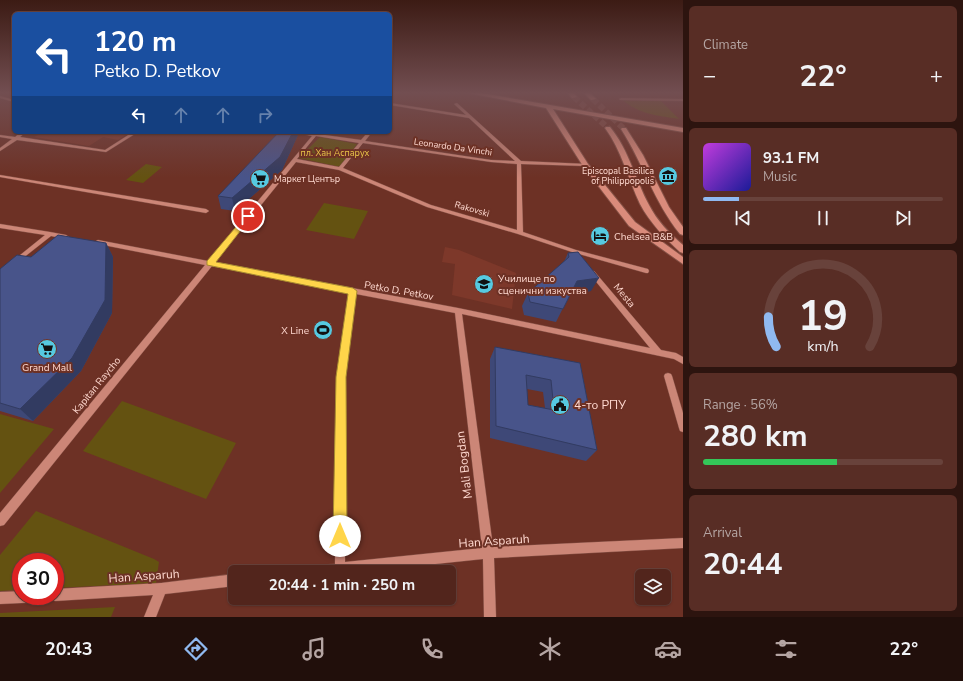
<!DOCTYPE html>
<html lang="en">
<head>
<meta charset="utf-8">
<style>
  :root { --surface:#52251c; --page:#582d25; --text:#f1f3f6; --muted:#b5a5a3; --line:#68423b; --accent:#90b9f0 }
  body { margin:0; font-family:"Nunito Sans",sans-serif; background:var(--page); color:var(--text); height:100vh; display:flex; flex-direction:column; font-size:15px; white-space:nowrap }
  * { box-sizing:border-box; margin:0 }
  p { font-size:13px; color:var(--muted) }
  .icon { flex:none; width:22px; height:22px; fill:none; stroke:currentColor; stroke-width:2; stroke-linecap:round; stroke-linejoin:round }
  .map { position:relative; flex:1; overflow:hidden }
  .panel { display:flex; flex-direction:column; gap:6px; padding:6px; background:#2d140f; width:280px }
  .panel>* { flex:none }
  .hud { position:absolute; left:12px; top:12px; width:380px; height:122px; border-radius:6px; box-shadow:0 1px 3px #0004,0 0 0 1px var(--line); background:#1a4fa0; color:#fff; overflow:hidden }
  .controls { position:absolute; left:635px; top:569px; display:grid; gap:8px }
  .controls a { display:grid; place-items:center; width:36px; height:36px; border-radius:6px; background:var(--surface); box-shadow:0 1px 3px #0004,0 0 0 1px var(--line); font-size:20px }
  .speed { position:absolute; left:12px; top:553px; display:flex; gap:8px; font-size:20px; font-weight:700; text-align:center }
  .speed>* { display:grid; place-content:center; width:52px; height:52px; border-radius:50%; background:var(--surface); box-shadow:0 1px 3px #0004,0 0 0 1px var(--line); line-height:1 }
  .speed .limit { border:6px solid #d22; background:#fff; color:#111 }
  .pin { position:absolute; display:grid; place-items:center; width:34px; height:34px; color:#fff; margin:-17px; border:2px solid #fff; border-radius:50%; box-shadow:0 1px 4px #0007 }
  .me { position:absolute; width:44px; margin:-22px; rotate:0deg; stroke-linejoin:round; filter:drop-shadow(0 0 3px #0008) }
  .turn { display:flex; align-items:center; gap:14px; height:84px; padding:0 16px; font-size:18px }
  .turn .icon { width:52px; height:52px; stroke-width:2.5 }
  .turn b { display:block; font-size:28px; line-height:34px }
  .lanes { display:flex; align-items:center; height:38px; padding:0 16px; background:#0003; justify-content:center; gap:20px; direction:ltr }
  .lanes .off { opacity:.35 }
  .big { font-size:30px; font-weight:700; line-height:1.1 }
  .panel .card { flex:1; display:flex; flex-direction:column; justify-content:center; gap:6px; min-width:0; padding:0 14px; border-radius:6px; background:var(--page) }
  .panel .dial { align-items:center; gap:0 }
  .dial svg { height:104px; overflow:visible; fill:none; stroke:var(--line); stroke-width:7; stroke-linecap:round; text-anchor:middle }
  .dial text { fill:var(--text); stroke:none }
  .song { display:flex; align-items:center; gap:12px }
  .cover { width:48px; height:48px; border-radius:6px; background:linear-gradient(135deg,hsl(290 70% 55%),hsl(240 70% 35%)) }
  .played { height:4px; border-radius:2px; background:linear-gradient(90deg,var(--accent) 15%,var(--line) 15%) }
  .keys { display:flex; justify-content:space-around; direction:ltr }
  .heat { display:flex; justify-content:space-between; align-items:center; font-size:22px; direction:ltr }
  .charge { height:6px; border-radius:3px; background:linear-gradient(90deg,#34c759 56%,var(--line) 0) }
  .trip { position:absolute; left:228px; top:565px; width:228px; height:40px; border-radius:6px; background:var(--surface); box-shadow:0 1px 3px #0004,0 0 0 1px var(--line); font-weight:700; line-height:40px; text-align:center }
  .dock { display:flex; height:64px; justify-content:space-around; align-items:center; background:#210f0b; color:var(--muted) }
  .dock .icon { width:28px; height:28px }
  .dock .current { color:var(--accent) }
  .dock b { font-size:18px; color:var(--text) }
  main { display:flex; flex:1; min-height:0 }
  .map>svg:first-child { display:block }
  .built { fill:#7d382a }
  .green { fill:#645211 }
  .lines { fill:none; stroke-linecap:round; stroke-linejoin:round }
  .major-tunnel { stroke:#834a3f; stroke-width:6; stroke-dasharray:6 3; stroke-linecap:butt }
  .minor-casing { stroke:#845045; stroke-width:1 }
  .major-casing { stroke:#845045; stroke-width:2 }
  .minor { fill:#cc8677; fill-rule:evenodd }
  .major { fill:#da8b7b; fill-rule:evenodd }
  .wall { fill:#3e4877; fill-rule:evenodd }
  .shaded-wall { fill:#323b61 }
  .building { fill:#48548a; stroke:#323b61; fill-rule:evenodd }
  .route { fill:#ffd54a; stroke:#a68a30 }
  .labels { text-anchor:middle; stroke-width:4; stroke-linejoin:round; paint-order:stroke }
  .far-street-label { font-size:9px; fill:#ffd9d0; stroke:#6d3125 }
  .far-park-label { font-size:9px; fill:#e9c549; stroke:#6d3125 }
  .far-poi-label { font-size:9px; fill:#ffd9d0; stroke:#6d3125; text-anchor:end }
  .poi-label { font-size:10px; fill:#ffd9d0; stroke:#6d3125; text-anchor:start }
  .street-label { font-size:10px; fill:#ffd9d0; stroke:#6d3125 }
  .near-poi-label { font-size:12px; fill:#ffd9d0; stroke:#6d3125; text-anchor:start }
  .near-street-label { font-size:12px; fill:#ffd9d0; stroke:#6d3125 }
</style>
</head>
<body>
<main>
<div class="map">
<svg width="683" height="617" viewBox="0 0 683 617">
  <rect width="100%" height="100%" fill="#6d3125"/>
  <g class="built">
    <path d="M45,132h86l-13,8 -15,-3 -14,9 -55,-9z"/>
    <path d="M445,247l14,3 57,23 -4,36 -60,-14 3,-31 -13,-2z"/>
  </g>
  <g class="green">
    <path d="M621,99h38l20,20c-24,-4 -38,-4 -58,-20z"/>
    <path d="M320,137l37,7 -17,23 -41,-9z"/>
    <path d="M146,164l16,3 -19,16 -17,-3z"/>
    <path d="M324,203l44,8 -14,28 -48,-9z"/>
    <path d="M122,401l114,42 -30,56 -123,-48z"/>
    <path d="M0,414l54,15 -54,64z"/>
    <path d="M36,511l118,48 5,3 -3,21 -101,5v-26h-34v28l-21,1v-36z"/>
    <path d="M115,607l-4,10h-111v-4z"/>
  </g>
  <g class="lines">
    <g class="major-tunnel">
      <path d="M574,97l34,31"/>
      <path d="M593,99l31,30"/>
    </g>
    <g class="minor-casing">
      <g id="minor">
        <path d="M0,96l14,4v2l-14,-4z"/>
        <path d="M621,98l62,1v2l-63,-1 -1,-1z"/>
        <path d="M390,103l76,12 -12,-11 3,-1 64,58 66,3v1l-2,1 -64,-2 2,68 53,18 72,19 1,2 -1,2h-2l-74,-21 -54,-18 -91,-27 -88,-37 -43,-8 -81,100 243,46 192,40 -61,-75 1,-2h4l67,79 15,3 7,4v7l-9,-5 -212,-45 31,233 190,-9v10l-189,10 2,59h-12l-1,-58 -124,13h-58l2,-4 4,-2 28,-2 2,-187 12,-84 -137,-27 -208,259 -4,1v-13l205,-248 -107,-21 -2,-1 -1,-1 1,-1 2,-1 110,21 104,-125 -19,-4 21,1 1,-1h4l-1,2 43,6 7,-8h4l-7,9 126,19 24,1 -46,-43 -79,-13zM316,136l43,7 -20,24 -42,-8zM363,143l128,19 26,2v66l-86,-25 -88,-37zM356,294l99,19 27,235 -137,14v-185z"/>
        <path d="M21,132h5l-6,5 85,13 28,-18h5l-32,20 -89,-12 -17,11v-3l12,-9 -12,-2v-2l15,2z"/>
        <path d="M0,175l206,34 3,2 -3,2 -206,-36z"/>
        <path d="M0,224l50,8 16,3 3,2 -3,2 -15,-3 -33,26 -2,1 -3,-2 1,-1 31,-25 -45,-7z"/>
        <path d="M668,373l3,1 1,2 11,37v19l-3,-1 -1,-3 -15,-52 1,-2z"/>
        <path d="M235,574v12l-70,8 -9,23h-12l9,-22 -98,6 -4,-2 -1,-3h5v-7l106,-6z"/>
        <path d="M21,591v5h28l-2,4 -4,2 -43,2v-12z"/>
      </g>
    </g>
    <g class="major-casing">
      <g id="major">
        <path d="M463,92h12l208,36v4l-130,-23 35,55 47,58 48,35v7l-54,-38 -46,-60 -37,-58z"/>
        <path d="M567,92h6l4,5 -5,1z"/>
        <path d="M583,92h6l7,7 -5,1z"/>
        <path d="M606,127h4c19,23 25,52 39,78 8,16 21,29 34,40v8l-3,-1c-15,-14 -30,-29 -40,-48 -12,-25 -18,-53 -35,-76z"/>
        <path d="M622,128h4l17,27 26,52 14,20v8l-3,-1c-26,-32 -37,-71 -59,-105z"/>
      </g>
    </g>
    <use href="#minor" class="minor"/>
    <use href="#major" class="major"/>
  </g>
  <g class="wall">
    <path d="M298,135l-16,35 -47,41 -14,-2 -3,-13z"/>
    <path d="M106,243l7,14 -1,56 -31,58 -48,50 -33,-10v-142l31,-12z"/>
    <path d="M568,253l23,38 -21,3 -14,28 -32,-7 -2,-9 6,-13 36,-31z"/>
    <path d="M495,347l85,16 17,87 -11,11 -96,-23v-79zM527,389l16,3 2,16 -17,-3z"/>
  </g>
  <g class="shaded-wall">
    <path d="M293,132h5v3l-16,35 -47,41 -3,-13z"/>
    <path d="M106,243l7,14 -1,56 -31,58 -48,50 -13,-12z"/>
    <path d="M599,278l-8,13 -21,4 7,-14z"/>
  </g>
  <g class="building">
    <path d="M279,132h14l-13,25 -48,41 -14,-2z"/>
    <path d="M58,235l48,8 -1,57 -33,58 -52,51 -20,-6v-134l17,-14 14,2z"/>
    <path d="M578,252l21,26 -22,3 -14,28 -33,-7 -2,-9 41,-36 -1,-4z"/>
    <path d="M495,347l85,16 17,87 -101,-24zM526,375l25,5 3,30 -26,-5z"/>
  </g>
  <linearGradient id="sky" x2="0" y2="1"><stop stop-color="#3c1b14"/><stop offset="0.52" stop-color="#724e51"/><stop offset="1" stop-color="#724e51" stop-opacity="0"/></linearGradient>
  <rect width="683" height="178" fill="url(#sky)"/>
  <path class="route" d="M248,214l4,2 -36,46 137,26 4,3 -11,86 1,159 -2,5 -5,2 -5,-2 -2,-5 3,-159 12,-83 -141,-29v-4l39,-46z"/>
  <defs>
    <g id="museum-disc" transform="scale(1)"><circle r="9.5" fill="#56c9e0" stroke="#6d3125"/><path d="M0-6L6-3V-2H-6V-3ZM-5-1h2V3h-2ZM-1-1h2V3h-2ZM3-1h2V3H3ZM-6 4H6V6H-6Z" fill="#111"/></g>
    <g id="supermarket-disc" transform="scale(1)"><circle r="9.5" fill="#56c9e0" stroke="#6d3125"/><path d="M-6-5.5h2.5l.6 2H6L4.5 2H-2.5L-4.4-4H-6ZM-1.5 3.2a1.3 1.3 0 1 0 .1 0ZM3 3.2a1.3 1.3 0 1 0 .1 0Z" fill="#111"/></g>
    <g id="hotel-disc" transform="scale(1)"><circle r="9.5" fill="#56c9e0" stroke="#6d3125"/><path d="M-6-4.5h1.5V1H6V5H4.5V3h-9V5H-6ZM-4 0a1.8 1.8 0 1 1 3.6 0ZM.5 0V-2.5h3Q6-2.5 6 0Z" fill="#111"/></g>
    <g id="school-disc" transform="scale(1)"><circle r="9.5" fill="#56c9e0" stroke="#6d3125"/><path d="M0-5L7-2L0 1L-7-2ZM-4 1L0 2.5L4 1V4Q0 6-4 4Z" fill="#111"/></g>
    <g id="stadium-disc" transform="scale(1)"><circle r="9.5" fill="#56c9e0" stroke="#6d3125"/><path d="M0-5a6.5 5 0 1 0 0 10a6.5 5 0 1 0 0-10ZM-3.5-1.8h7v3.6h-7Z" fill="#111"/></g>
    <g id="civic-disc" transform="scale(1)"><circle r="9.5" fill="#56c9e0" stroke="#6d3125"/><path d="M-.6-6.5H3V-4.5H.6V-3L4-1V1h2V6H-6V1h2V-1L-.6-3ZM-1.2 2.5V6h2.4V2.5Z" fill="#111"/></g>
  </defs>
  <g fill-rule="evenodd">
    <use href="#museum-disc" x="668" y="176"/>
    <use href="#supermarket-disc" x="260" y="179"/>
    <use href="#hotel-disc" x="600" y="236"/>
    <use href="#school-disc" x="484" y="284"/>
    <use href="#stadium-disc" x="323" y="330"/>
    <use href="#supermarket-disc" x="47" y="349"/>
    <use href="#civic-disc" x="560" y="405"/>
  </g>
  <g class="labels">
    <g class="far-street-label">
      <text transform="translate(453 147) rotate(8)" y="3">Leonardo Da Vinchi</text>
      <text transform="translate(472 209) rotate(16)" y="3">Rakovski</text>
    </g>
    <g class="far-park-label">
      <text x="335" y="156">пл. Хан Аспарух</text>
    </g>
    <g class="far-poi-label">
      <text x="654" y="174">Episcopal Basilica<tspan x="654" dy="10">of Philippopolis</tspan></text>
      <text x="274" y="182" text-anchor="start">Маркет Център</text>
    </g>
    <g class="poi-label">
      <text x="614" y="240">Chelsea B&amp;B</text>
      <text x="498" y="282">Училище по<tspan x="498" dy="12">сценични изкуства</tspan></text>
      <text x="309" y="334" text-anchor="end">X Line</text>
      <text x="47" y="371" text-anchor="middle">Grand Mall</text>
    </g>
    <g class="street-label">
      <text transform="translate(399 290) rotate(10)" y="4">Petko D. Petkov</text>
      <text transform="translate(625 295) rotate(50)" y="4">Mesta</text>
      <text transform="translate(96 385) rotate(-51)" y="4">Kapitan Raycho</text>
    </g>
    <g class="near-poi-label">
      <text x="574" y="409">4-то РПУ</text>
    </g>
    <g class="near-street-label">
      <text transform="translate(464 465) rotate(-97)" y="4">Mali Bogdan</text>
      <text transform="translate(494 541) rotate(-4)" y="4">Han Asparuh</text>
      <text transform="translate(144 576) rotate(-4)" y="4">Han Asparuh</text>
    </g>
  </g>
</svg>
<div class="controls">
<a><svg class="icon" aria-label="layers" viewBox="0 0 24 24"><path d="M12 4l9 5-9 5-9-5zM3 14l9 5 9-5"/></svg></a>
</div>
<div class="speed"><div class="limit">30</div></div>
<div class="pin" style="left:248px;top:216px;background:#d93025"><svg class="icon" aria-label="arrive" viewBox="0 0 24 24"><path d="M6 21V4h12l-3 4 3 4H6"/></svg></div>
<svg class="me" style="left:340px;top:536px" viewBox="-20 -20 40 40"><circle r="19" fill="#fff"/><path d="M0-13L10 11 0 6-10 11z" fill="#ffd54a"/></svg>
<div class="trip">20:44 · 1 min · 250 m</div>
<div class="hud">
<div class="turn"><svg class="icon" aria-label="left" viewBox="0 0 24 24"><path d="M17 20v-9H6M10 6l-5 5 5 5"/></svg><div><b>120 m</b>Petko D. Petkov</div></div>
<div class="lanes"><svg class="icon" aria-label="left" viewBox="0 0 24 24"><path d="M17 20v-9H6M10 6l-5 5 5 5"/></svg><svg class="icon off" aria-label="ahead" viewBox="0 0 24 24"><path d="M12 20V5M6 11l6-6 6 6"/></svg><svg class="icon off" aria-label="ahead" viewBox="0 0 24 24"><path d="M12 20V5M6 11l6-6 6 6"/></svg><svg class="icon off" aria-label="right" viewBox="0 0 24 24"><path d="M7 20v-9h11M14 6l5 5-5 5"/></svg></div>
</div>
</div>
<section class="panel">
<div class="card"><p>Climate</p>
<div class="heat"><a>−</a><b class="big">22°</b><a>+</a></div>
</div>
<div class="card">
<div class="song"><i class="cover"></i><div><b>93.1 FM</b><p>Music</p></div></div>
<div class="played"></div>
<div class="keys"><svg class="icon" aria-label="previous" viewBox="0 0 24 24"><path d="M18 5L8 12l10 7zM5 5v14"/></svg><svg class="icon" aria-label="pause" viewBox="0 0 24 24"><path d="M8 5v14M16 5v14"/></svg><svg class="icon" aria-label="next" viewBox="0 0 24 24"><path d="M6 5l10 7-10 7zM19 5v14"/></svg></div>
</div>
<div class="card dial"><svg viewBox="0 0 100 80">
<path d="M14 69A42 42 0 1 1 86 69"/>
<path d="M14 69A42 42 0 0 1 8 46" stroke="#90b9f0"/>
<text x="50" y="56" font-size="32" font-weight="700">19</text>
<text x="50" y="72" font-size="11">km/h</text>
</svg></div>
<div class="card"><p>Range · 56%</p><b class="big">280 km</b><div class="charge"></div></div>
<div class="card"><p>Arrival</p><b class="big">20:44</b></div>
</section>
</main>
<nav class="dock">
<b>20:43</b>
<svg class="icon current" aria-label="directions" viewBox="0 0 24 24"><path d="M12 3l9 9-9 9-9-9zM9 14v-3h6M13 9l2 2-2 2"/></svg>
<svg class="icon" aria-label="music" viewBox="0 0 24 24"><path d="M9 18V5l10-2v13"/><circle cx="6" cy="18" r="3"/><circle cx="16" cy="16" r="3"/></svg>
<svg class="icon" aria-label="phone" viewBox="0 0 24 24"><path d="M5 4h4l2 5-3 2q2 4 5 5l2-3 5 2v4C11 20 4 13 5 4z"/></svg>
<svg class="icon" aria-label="climate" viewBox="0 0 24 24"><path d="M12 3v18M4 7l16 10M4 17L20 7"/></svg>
<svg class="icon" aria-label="car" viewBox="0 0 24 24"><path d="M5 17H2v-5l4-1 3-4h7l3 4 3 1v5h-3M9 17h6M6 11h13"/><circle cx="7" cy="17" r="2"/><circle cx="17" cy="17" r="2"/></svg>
<svg class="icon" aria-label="filters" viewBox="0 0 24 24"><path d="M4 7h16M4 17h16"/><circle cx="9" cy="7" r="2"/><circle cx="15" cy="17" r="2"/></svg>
<b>22°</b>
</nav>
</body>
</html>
